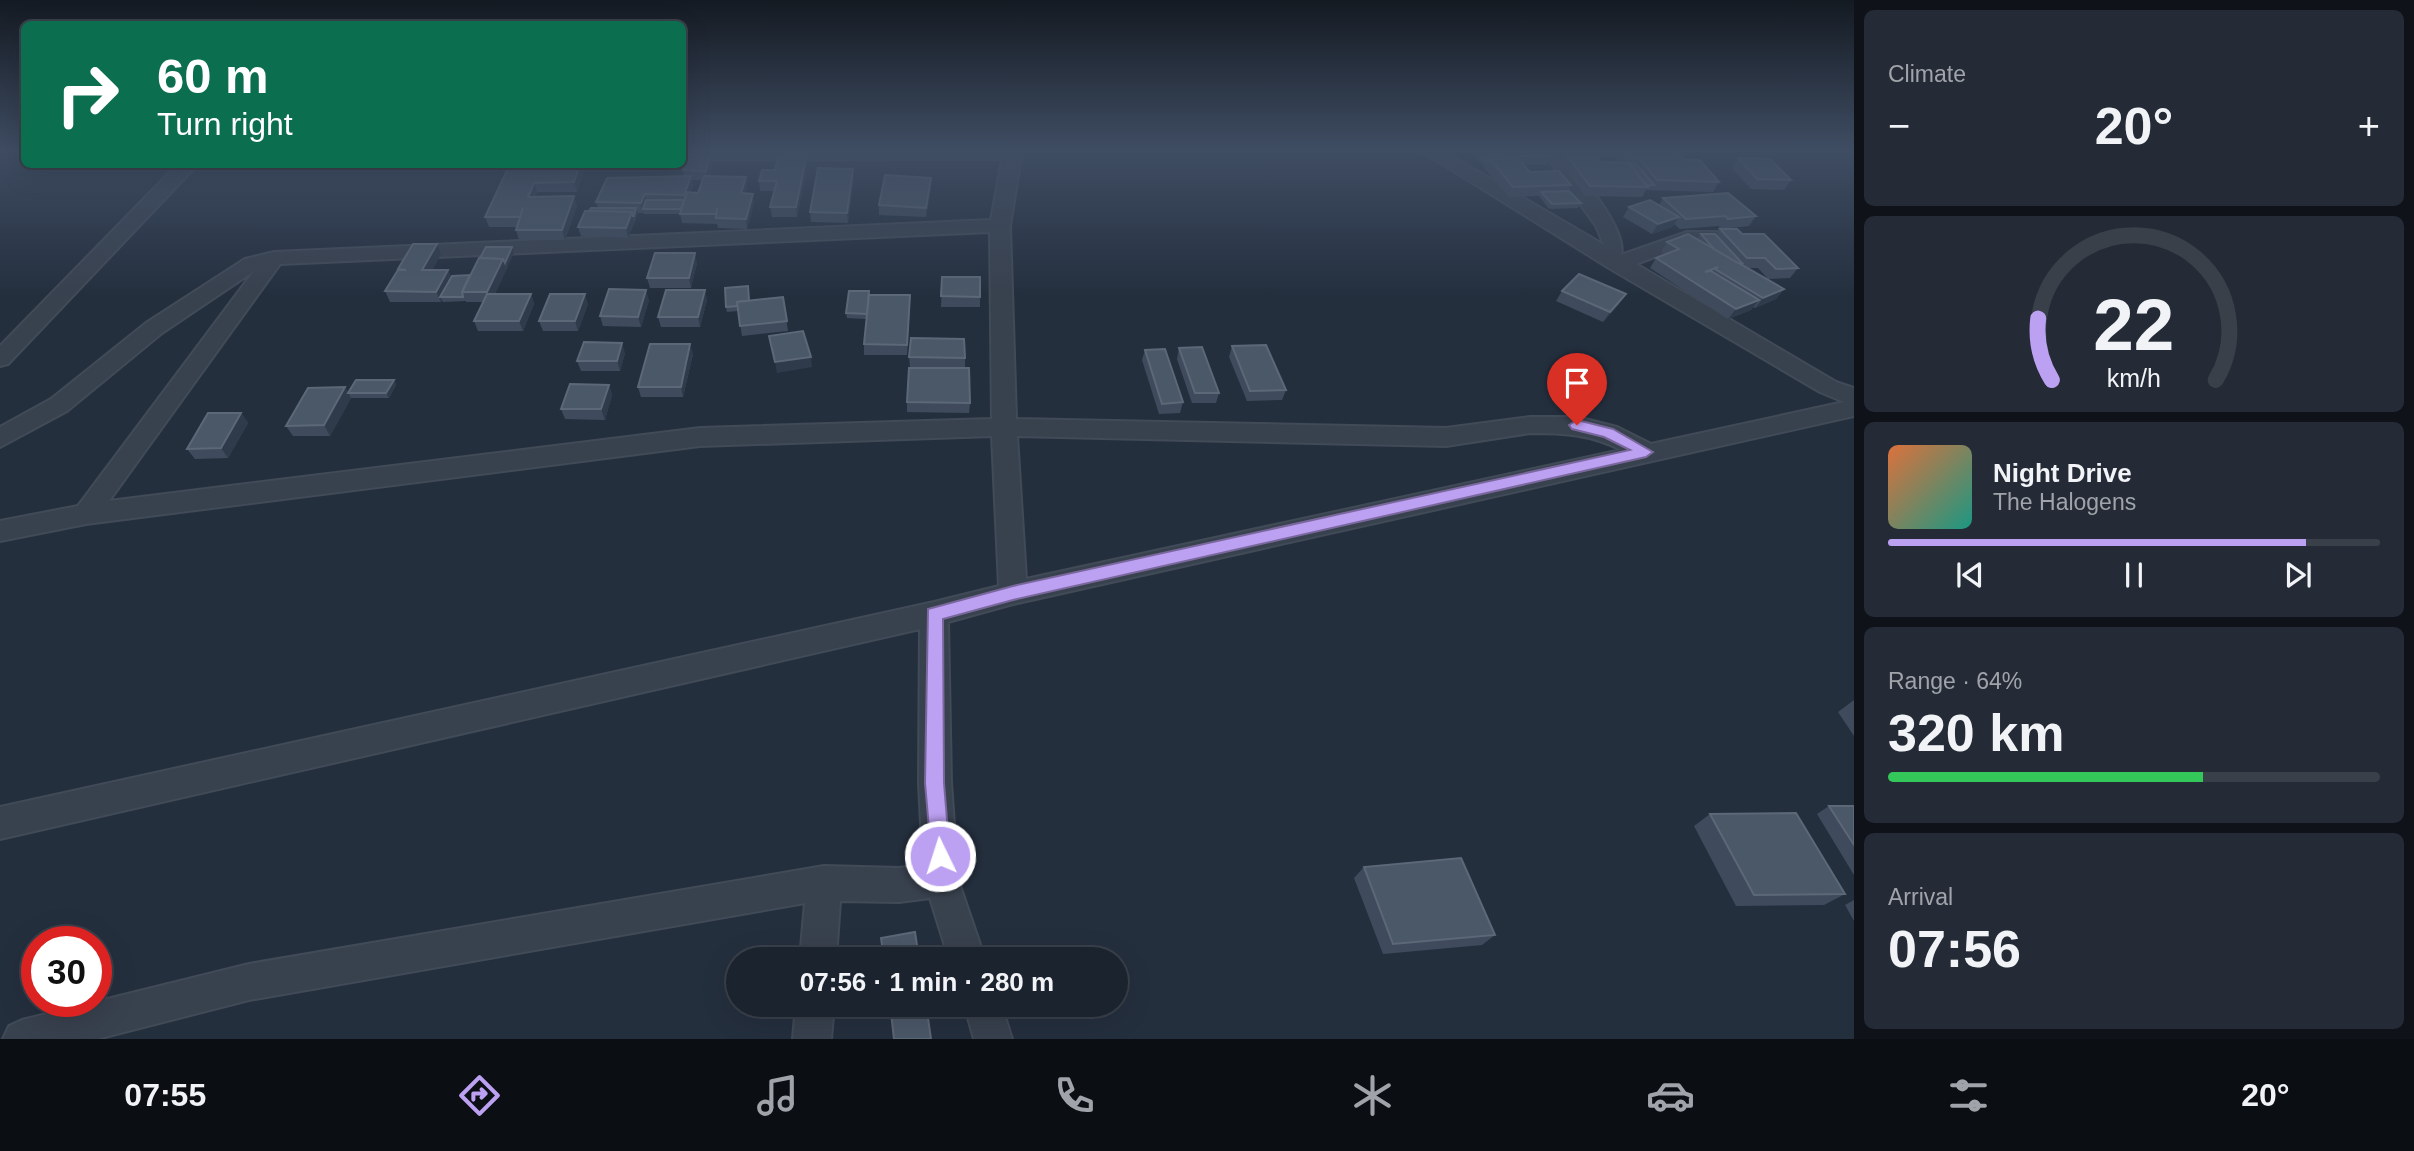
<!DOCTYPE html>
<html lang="en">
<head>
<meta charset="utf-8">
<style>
  :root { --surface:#1b232e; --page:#242b36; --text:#f1f3f6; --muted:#a0a4aa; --line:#39404a; --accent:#bca0f2 }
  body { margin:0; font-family:Arial,sans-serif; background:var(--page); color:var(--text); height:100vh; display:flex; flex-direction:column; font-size:26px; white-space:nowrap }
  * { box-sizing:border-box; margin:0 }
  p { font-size:23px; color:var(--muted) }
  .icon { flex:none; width:38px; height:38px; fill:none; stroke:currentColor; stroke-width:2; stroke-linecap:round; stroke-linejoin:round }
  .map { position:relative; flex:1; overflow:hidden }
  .panel { display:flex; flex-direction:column; gap:10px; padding:10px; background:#0f1319; width:560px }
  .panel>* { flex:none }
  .guide { position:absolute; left:21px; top:21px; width:665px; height:147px; border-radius:10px; box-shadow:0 7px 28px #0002,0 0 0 2px var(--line); background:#0b6e4f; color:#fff; overflow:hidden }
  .speed { position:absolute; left:21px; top:926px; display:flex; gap:14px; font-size:35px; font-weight:700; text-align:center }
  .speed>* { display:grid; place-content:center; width:91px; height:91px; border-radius:50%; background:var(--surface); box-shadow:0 7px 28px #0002,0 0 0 2px var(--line); line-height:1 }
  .speed .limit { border:10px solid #d22; background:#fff; color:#111 }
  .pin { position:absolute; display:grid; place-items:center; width:60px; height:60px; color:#fff; margin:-72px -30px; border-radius:50% 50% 50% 0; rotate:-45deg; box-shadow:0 0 7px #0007 }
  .pin .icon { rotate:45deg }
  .me { position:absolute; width:77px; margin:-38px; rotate:356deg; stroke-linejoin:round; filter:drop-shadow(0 0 5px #0008) }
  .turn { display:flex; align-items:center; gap:24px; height:147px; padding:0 21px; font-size:32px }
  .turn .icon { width:91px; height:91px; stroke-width:2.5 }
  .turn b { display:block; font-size:49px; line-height:60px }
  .big { font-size:52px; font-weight:600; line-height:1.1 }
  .panel .widget { flex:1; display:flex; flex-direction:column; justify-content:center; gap:10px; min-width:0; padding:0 24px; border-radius:10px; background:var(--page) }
  .panel .dial { align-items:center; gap:0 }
  .dial svg { height:182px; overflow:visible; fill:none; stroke:var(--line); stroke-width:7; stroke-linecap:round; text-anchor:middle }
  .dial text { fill:var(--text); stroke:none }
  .song { display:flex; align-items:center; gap:21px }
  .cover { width:84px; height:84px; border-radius:10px; background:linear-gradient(135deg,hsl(20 70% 55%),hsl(170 70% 35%)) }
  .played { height:7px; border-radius:4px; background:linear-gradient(90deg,var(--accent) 85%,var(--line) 85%) }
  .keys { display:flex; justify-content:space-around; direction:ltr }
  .heat { display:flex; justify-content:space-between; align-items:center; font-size:38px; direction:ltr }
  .charge { height:10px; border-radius:5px; background:linear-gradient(90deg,#34c759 64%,var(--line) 0) }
  .trip { position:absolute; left:726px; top:947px; width:402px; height:70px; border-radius:35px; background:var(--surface); box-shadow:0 7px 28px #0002,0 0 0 2px var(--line); font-weight:600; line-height:70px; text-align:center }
  .tab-bar { display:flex; height:112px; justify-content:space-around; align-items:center; background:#0b0e12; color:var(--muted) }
  .tab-bar .icon { width:49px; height:49px }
  .tab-bar .on { color:var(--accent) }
  .tab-bar b { font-size:32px; color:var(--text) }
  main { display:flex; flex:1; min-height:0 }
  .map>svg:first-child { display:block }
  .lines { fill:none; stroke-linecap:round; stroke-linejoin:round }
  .minor-casing { stroke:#414a57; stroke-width:4 }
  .minor { fill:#38414e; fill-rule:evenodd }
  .wall { fill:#3f4b5c; fill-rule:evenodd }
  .shaded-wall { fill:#2f3b4b }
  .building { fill:#4b5868; stroke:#5c6777; stroke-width:2 }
  .route { fill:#bca0f2; stroke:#7a689d; stroke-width:2 }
</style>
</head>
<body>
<main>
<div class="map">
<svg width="1854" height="1039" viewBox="0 0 1854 1039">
  <rect width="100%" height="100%" fill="#242f3e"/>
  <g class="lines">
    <g class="minor-casing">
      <g id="minor">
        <path d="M682,150h340l-12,76 6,193 430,9 84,-11h47l40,10 34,17 193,-42 -24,-10 -211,-124 -189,-118h21l163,95 -8,-19 -54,-76h18c17,22 68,78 61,105l66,-23h52l3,4 -3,4 -49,4 -54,20 200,118 18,6v28l-841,188 -65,18 3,161 7,97 27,79h-36l-19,-61 -31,4 -59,-1 -4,58h-36l5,-56 -556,97 -152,39h-94l6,-13 13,-6 227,-56 575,-98 75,2 24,-3 -4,-82 1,-154 -920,210v-32l934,-205 65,-16 -7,-150 -292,10 -614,78 -86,17v-20l78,-15 176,-235 -92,62 -95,78 -67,36v-20l51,-28 95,-76 99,-64 29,-7 717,-32 11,-61 -320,1zM990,232l2,187 -292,9 -591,73 171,-237zM1530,433c34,0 60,1 91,17l-595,129 -9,-143 429,10z"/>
        <path d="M178,164h20l-190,200 -8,2v-20z"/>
        <path d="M796,1004h38l-3,35h-38z"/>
        <path d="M964,1004h37l11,35h-38z"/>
      </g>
    </g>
    <use href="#minor" class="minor"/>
  </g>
  <g class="wall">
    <path d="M707,150h32l-1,2h-31z"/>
    <path d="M1470,150h78l4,5 -5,10h-23l6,7 41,13 -3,6 13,12 -3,5 -29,1 -10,-13 -31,1z"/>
    <path d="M1560,150h116l9,10 34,22 -6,10 -67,-2 -4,7 -57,-1 -29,-40zM1597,157h17l5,6 -18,-1z"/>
    <path d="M807,153l1,10 -11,54h-25l-2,-10 4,-16h-14l-1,-10 16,-11z"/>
    <path d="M711,154l2,10 -4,12 38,11 -2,6 9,10 -7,26 -29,-1 -1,-4 -35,-1 -2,-9h-36l-1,-2v1h-5l-10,25 -47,-2 -3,-9 11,-16 9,-3 -2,-6 88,-26 -1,-6zM691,180h11l-4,13 -8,-1 3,-6z"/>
    <path d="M1738,158l53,22 -7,10 -33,-1 -19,-21z"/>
    <path d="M510,164l74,8 -7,20h-40l-2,5 42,9 -12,34h-46l-3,-10 1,-3h-28l-4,-10z"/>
    <path d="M854,178l-6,45 -37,-1 -1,-10z"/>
    <path d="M931,178v10l-5,29 -47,-2v-10z"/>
    <path d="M1663,198l93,18 -7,10 -28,3 -3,-3 -38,3 -6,-5 -2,3 -20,7 -29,-17 6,-10 30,-2z"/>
    <path d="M1720,229l22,5 56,34 -8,10 -22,1 -10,-11h-11l37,21 -8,10 -21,9 -2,-1 -2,3 -23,9 -78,-51 6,-10 9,-4 -4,-2 6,-10 30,-3 4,-5 15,1z"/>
    <path d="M512,247l2,5 -19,42h36l3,10 -11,27h-45l-4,-10 9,-19h-17v-1l-23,1 -1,-2 -1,2h-51l-5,-11 14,-21 -1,-1 43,-15 -9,16h16l3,7 19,-2z"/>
    <path d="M697,263l-6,25h-41l-3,-10z"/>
    <path d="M942,277l38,20v10h-39z"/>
    <path d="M748,286l1,15 34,-4 5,34 -46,5 -4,-25 -11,1 -1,-5z"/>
    <path d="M1562,291l57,13 -16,18 -47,-21z"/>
    <path d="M869,295l41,10 -3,50h-43v-11l2,-25 -19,-1 -1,-5z"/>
    <path d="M649,300l-8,27 -38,-1 -3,-10z"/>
    <path d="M707,300l-7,27h-39l-3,-10z"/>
    <path d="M588,304l-10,27h-35l-4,-10z"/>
    <path d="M1232,346l54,44 -4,10 -35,1 -18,-44z"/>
    <path d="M1179,348l40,45 -3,10h-24l-15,-44z"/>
    <path d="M1145,350l38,52 -3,11 -21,1 -17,-54z"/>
    <path d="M625,353l-5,18h-39l-4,-10z"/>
    <path d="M693,354l-10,43h-42l-3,-10z"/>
    <path d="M909,357l56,1v10l-55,-1z"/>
    <path d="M394,380l2,5 -7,13h-38l-3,-5z"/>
    <path d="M609,385l3,10 -7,25 -40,-1 -4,-10z"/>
    <path d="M345,387l6,11 -21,38h-37l-7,-10z"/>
    <path d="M907,402l63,1 -1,10 -62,-1z"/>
    <path d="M241,413l7,10 -20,35 -33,1 -8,-10z"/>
    <path d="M1854,700v36l-16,-24z"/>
    <path d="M1829,806h25v69l-37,-61z"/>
    <path d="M1710,814l135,80 -21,11 -88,1 -42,-80z"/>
    <path d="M1364,867l131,68 -13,10 -99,9 -29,-76z"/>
    <path d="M1854,900v21l-9,-16z"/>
  </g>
  <g class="shaded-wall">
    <path d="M807,153l1,10 -11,54 -1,-10z"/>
    <path d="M711,154l2,10 -5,17 -2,-10z"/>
    <path d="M580,164h2l2,8 -7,20 -3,-10z"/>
    <path d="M853,169l1,9 -6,45 -1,-10z"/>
    <path d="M691,176l2,10 -10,28 -1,-5 3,-9 -1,-5z"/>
    <path d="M746,177l1,10 -5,16 -1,-10z"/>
    <path d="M931,178v10l-5,29v-9z"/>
    <path d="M534,183l3,9 -6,15 -3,-10z"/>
    <path d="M645,194l2,10 -4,5v4l-2,-10z"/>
    <path d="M753,194l1,9 -7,26 -1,-10z"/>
    <path d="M574,196l3,10 -12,34 -3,-10z"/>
    <path d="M636,208l2,5 -3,8 -1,-5z"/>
    <path d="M632,212l2,10 -6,16 -2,-10z"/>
    <path d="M1679,217l-7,10 -20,7 6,-10z"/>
    <path d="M437,244l4,10 -14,27 -5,-11z"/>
    <path d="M512,247l2,5 -7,16 -2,-5z"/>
    <path d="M695,253l2,10 -6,25 -2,-10z"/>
    <path d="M503,259l4,10 -16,33 -4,-10z"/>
    <path d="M448,270l4,11 -12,16 2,3 -1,2 -5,-10z"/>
    <path d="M1784,289l-8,10 -21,9 8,-10z"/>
    <path d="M646,290l3,10 -8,27 -3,-10z"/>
    <path d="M705,290l2,10 -7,27 -2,-10z"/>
    <path d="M531,294l3,10 -11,27 -4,-10z"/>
    <path d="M585,294l3,10 -10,27 -3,-10z"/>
    <path d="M1626,294l-7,10 -16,18 7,-10z"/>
    <path d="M1759,300l-8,10 -23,9 8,-10z"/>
    <path d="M622,343l3,10 -5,18 -3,-10z"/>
    <path d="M690,344l3,10 -10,43 -2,-10z"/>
    <path d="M811,357l1,10 -35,6 -2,-11z"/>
    <path d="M394,380l2,5 -7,13 -3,-5z"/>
    <path d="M609,385l3,10 -7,25 -4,-11z"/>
    <path d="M345,387l6,11 -21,38 -6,-11z"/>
    <path d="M241,413l7,10 -20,35 -7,-10z"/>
  </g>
  <g class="building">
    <path d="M1513,150h35l4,5 -34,1z"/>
    <path d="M1563,150h29l9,12 28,1 19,24 -58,-1z"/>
    <path d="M1592,150h23l2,2h-23z"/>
    <path d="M1622,150h54l9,10h15l19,22 -62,-2 -18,-22h-11z"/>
    <path d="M779,153h28l-11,54h-26l7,-26h-18l3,-11h13z"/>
    <path d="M1508,153l3,4 -22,1 -2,4h-1l-7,-8z"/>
    <path d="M688,154h23l-5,17 -23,-1z"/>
    <path d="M1517,157l13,15 29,-1 12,14 -58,2 -24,-29z"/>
    <path d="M1738,158l32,1 21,21 -34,-1z"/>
    <path d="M1629,163l7,1 18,21h-8z"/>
    <path d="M510,164h70l-6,18 -40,1 -6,14 46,-1 -12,34h-46l7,-22 -3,9h-35z"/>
    <path d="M818,168l35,1 -6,44 -37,-1z"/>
    <path d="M885,175l46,3 -5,30 -47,-3z"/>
    <path d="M691,176l-7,19 -39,-1 -4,9 -45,-1 11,-24z"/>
    <path d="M704,176l42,1 -5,16 12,1 -7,25 -30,-1 1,-10 -1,6h-36l7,-22 11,1z"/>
    <path d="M1569,191l12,12 -29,1 -11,-12z"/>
    <path d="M1728,193l28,23 -28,3 -3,-3 -39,3 -23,-21z"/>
    <path d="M646,200h38l-3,9h-38z"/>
    <path d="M1650,200l29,17 -21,7 -29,-17z"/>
    <path d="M591,208h45l-2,8h-1l-1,-4 -43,-1z"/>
    <path d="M585,211l47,1 -6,16 -48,-1z"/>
    <path d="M1720,229h17l5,5h22l34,34 -22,1 -11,-11h-18z"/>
    <path d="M1688,234l96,55 -21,9 -48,-29 3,-2 -13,5 6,-1 48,29 -23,9 -80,-51 23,-9 -12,-7z"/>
    <path d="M1701,234h14l27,29h-4l-24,-14z"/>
    <path d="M413,244h24l-15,26h26l-12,22 -51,-1 13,-21h8l-8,-1z"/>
    <path d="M486,247h26l-7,16 -2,-4 -23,-1z"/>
    <path d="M655,253h40l-6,25h-42z"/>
    <path d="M479,258l24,1 -16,33h-25z"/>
    <path d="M1579,274l47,20 -16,18 -48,-21z"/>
    <path d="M470,275l-8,17 1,5h-23l12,-21z"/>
    <path d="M942,277h38v20l-39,-1z"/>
    <path d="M748,286l1,15 -12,1 1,4 -12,1 -1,-19z"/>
    <path d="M609,289l37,1 -8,27 -38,-1z"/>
    <path d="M666,290h39l-7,27h-40z"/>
    <path d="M849,291h20l-2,23 -21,-1z"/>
    <path d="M487,294h44l-12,27h-45z"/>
    <path d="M550,294h35l-10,27h-36z"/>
    <path d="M869,295h41l-3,50 -43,-1z"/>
    <path d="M783,297l4,24 -47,5 -3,-24z"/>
    <path d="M803,331l8,26 -36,5 -6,-26z"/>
    <path d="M911,338l53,1 1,19 -56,-1z"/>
    <path d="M584,342l38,1 -5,18h-40z"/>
    <path d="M650,344h40l-9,43h-43z"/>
    <path d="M1266,345l20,45 -36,1 -18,-45z"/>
    <path d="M1202,347l17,46h-24l-16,-45z"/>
    <path d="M1165,349l18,53 -21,2 -17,-54z"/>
    <path d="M909,368h60l1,35 -63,-1z"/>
    <path d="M356,380h38l-8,13h-38z"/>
    <path d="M570,384l39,1 -8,24h-40z"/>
    <path d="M345,387l-21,38 -38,1 22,-38z"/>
    <path d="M208,413h33l-20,35 -34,1z"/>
    <path d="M1829,806h25v39z"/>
    <path d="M1796,813l49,81 -91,1 -44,-81z"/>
    <path d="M1461,858l34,77 -102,9 -29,-77z"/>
    <path d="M915,932l4,27h-35l-3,-21z"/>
    <path d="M890,1004h36l5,35h-37z"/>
  </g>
  <linearGradient id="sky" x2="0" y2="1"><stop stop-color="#141a22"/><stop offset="0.51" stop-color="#3f4d63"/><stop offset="1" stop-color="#3f4d63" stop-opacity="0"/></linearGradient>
  <rect width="1854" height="295" fill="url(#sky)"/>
  <path class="route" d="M1577,420l36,9 40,23 -7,5 -633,143 -70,19 1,164 6,73 -3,7 -7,3 -8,-3 -7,-80 3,-174 85,-23 617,-136 -26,-13 -32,-8 -3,-4z"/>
</svg>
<div class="speed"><div class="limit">30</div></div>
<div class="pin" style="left:1577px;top:425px;background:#d93025"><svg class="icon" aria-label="arrive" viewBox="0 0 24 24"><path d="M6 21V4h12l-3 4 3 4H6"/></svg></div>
<svg class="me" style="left:940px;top:856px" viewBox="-20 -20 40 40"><circle r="17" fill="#bca0f2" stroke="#fff" stroke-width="3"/><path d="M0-11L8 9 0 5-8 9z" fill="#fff"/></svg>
<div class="trip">07:56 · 1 min · 280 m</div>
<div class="guide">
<div class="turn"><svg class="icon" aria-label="right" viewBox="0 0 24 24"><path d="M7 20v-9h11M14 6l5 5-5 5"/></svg><div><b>60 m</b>Turn right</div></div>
</div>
</div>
<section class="panel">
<div class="widget"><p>Climate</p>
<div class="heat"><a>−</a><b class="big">20°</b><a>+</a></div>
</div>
<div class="widget dial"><svg viewBox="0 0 100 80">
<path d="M14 69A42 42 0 1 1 86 69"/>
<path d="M14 69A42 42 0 0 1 8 42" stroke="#bca0f2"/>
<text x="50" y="56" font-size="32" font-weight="700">22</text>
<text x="50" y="72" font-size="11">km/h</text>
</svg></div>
<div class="widget">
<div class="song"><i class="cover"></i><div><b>Night Drive</b><p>The Halogens</p></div></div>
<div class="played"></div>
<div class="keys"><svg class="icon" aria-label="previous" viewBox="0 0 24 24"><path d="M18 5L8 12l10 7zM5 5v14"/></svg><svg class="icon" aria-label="pause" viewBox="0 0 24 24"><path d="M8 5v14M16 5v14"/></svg><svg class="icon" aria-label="next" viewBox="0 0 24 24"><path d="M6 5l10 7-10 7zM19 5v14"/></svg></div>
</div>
<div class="widget"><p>Range · 64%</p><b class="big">320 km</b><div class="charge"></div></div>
<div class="widget"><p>Arrival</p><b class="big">07:56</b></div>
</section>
</main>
<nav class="tab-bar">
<b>07:55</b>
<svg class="icon on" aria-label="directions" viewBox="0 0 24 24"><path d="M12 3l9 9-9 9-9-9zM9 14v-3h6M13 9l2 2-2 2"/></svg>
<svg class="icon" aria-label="music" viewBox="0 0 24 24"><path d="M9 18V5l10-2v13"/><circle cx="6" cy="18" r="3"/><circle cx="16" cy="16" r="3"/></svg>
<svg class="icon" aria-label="phone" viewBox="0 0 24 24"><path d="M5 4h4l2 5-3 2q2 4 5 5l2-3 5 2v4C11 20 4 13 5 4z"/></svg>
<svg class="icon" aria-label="climate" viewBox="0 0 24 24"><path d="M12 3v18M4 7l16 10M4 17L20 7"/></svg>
<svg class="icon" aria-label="car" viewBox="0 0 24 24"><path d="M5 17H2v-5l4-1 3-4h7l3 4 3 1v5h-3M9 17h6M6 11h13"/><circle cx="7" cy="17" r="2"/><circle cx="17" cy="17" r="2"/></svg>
<svg class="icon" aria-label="filters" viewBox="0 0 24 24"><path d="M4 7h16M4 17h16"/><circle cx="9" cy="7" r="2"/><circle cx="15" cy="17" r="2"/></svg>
<b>20°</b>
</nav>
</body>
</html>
